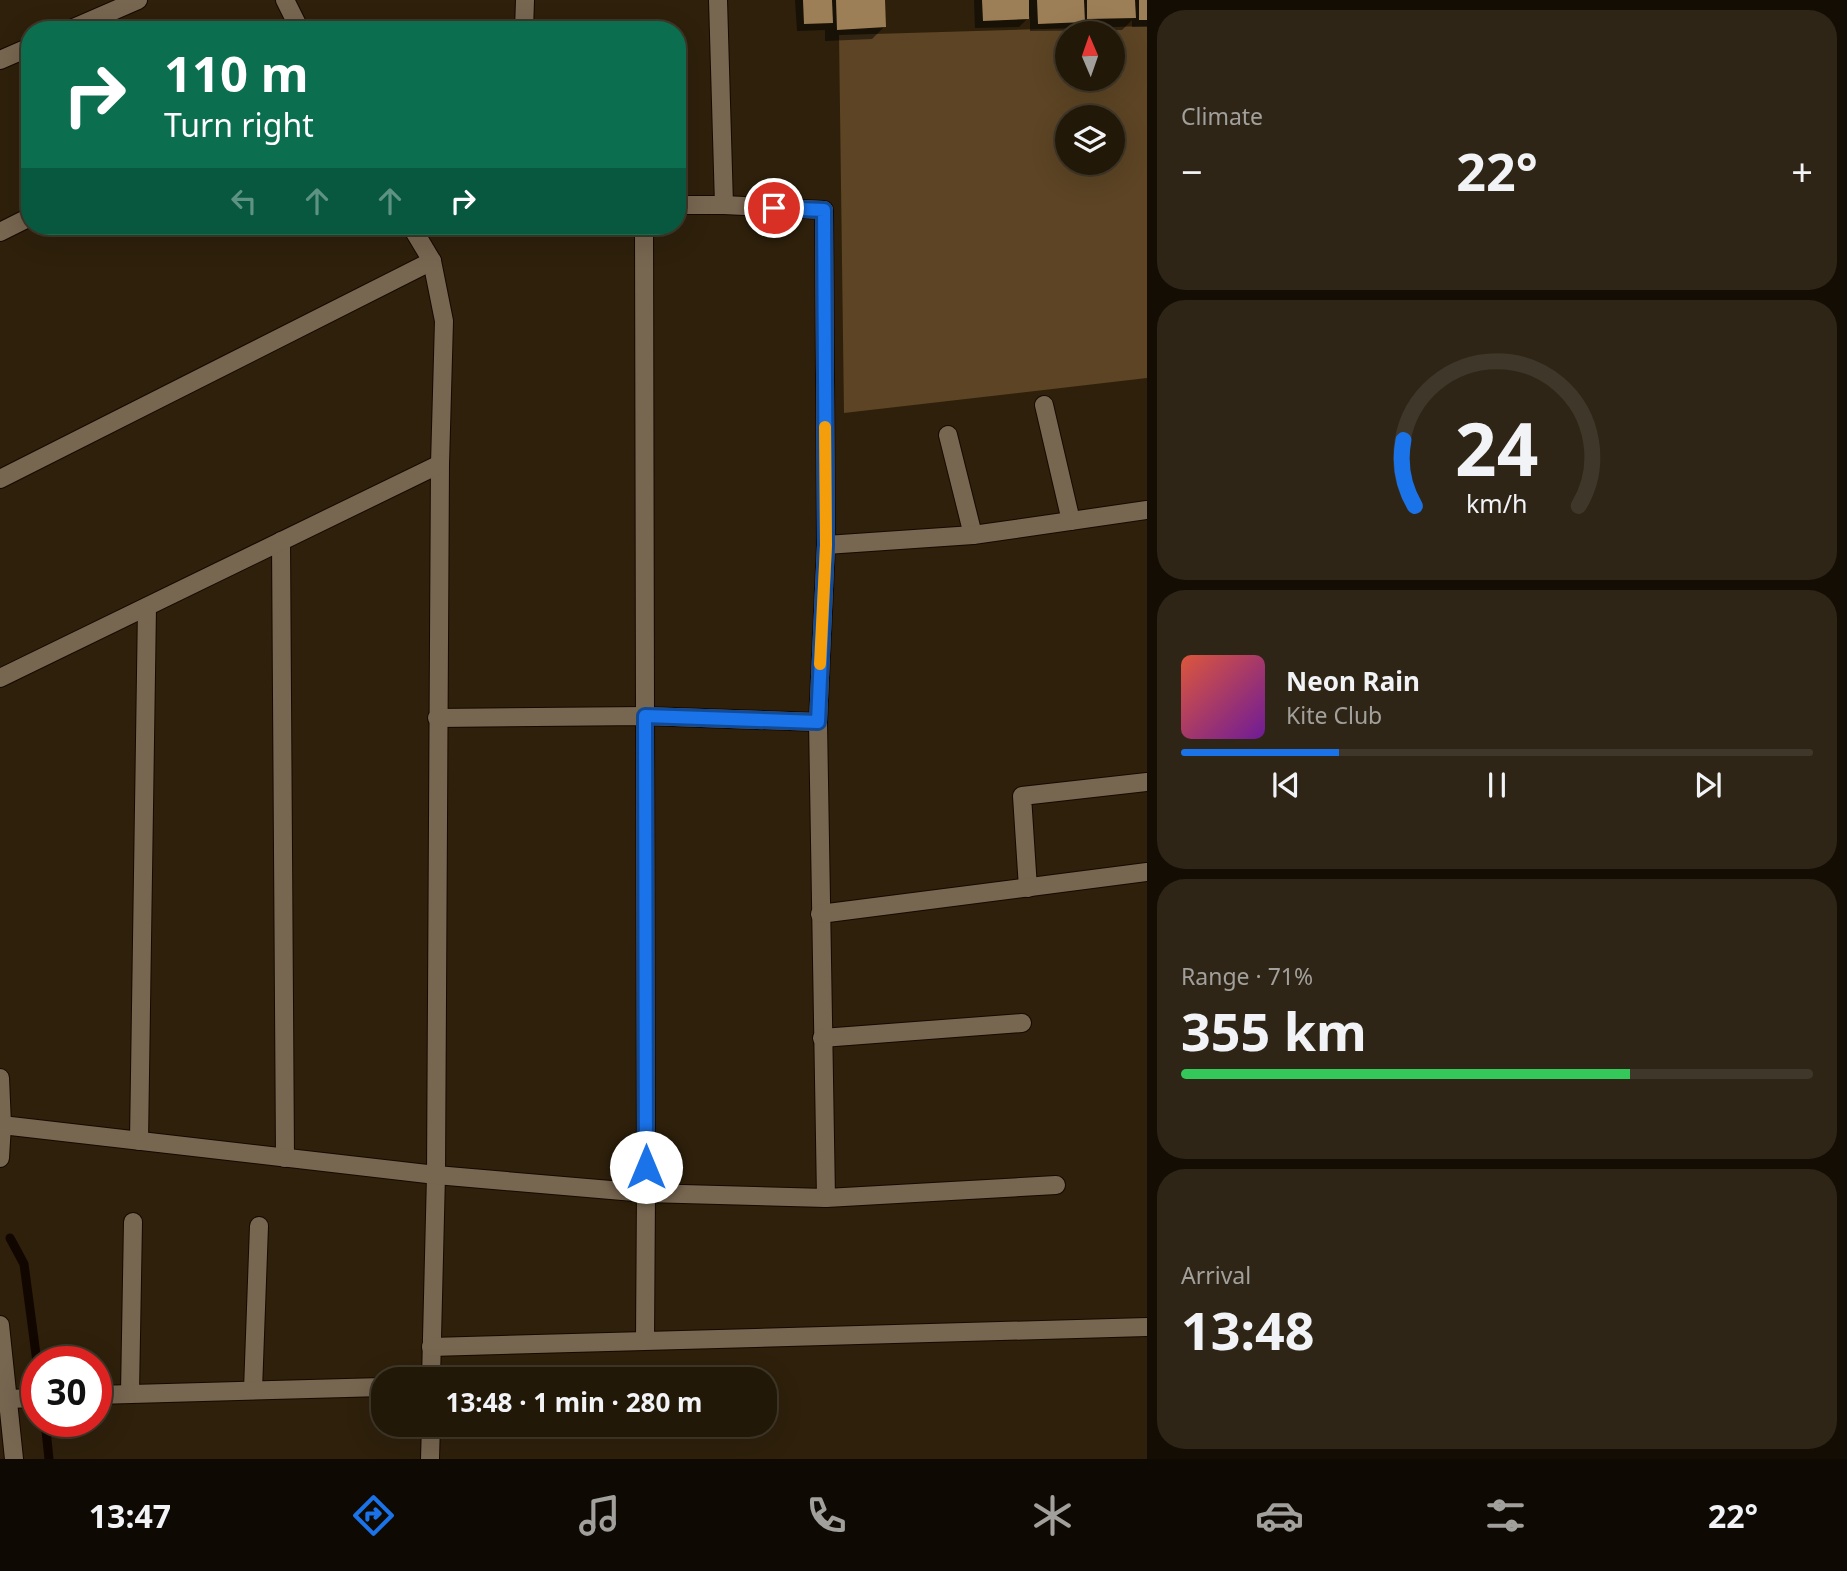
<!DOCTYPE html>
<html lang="en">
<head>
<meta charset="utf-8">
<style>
  :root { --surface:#221808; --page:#2e2516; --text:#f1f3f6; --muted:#a2a09c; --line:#3f3729; --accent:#1a73e8 }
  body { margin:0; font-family:"Noto Sans",sans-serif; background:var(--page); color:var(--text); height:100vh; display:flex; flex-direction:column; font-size:26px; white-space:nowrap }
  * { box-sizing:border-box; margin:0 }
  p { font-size:23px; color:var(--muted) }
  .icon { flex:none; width:38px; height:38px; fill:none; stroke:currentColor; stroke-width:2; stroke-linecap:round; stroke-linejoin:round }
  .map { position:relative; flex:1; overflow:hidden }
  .panel { display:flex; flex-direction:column; gap:10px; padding:10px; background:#130d04; width:700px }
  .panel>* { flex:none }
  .guide { position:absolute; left:21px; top:21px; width:665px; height:214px; border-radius:28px; box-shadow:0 7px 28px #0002,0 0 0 2px var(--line); background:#0b6e4f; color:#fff; overflow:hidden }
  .needle { width:46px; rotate:358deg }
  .buttons { position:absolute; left:1055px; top:21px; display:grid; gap:14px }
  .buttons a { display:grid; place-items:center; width:70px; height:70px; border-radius:50%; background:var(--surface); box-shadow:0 7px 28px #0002,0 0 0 2px var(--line); font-size:35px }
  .speed { position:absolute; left:21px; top:1346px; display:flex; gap:14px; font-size:35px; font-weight:700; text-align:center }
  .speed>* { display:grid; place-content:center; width:91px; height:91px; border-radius:50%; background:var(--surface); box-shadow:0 7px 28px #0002,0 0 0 2px var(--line); line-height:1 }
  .speed .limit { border:10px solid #d22; background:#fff; color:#111 }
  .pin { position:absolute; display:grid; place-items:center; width:60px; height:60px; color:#fff; margin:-30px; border:4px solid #fff; border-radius:50%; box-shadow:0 2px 7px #0007 }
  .me { position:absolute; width:77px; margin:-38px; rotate:0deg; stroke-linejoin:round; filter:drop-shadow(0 0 5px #0008) }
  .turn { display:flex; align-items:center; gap:24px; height:147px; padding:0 28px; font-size:32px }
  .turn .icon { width:91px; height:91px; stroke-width:2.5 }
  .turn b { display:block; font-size:49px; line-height:60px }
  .lanes { display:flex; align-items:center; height:66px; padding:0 28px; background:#0003; justify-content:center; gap:35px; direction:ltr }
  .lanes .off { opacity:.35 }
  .big { font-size:52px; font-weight:700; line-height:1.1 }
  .panel .card { flex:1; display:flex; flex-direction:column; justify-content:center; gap:10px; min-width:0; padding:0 24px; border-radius:28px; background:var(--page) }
  .panel .dial { align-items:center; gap:0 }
  .dial svg { height:182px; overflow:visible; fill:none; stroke:var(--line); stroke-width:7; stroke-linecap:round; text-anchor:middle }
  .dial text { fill:var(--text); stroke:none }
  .song { display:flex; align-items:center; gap:21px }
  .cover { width:84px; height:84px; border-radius:10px; background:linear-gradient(135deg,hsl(10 70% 55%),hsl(280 70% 35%)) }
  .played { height:7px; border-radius:4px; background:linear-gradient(90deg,var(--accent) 25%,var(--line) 25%) }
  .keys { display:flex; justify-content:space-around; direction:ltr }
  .heat { display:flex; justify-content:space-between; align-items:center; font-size:38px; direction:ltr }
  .charge { height:10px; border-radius:5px; background:linear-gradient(90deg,#34c759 71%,var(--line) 0) }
  .trip { position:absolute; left:371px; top:1367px; width:406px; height:70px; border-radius:28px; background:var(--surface); box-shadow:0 7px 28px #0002,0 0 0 2px var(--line); font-weight:700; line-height:70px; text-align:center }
  .menu { display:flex; height:112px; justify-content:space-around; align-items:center; background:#0e0a03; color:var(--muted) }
  .menu .icon { width:49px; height:49px }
  .menu .active { color:var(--accent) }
  .menu b { font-size:32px; color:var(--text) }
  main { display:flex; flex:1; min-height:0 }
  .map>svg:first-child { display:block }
  .green { fill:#5c4424; fill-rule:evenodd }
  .shadow { fill:#0007 }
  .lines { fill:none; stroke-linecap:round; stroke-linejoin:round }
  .stream { stroke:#120600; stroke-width:9 }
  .building { fill:#9d7f57 }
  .minor-casing { stroke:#160900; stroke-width:20 }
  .minor { stroke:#776650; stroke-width:18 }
  .route-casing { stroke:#114b97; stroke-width:18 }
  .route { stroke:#1a73e8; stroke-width:12 }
  .slow { stroke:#f59e0b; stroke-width:12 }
</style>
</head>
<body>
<main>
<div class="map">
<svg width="1147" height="1459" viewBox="0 0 1147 1459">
  <rect width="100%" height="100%" fill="#2e200b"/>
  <path class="green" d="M1147,26v352l-303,35 -5,-378zM1068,33h45v46h-45zM1068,117h45v46h-45z"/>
  <g class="shadow">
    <path d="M795,0h88l1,27 -12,12 -47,2v-11l-28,1z"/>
    <path d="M974,0h173v27h-15v-7l-10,10 -92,1v-15l-11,11 -44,1z"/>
  </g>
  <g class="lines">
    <g class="stream">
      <path d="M10,1238l14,26 13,98"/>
      <path d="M45,1421l4,38"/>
    </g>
  </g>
  <g class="building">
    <path d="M803,0h29l1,23 -29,1z"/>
    <path d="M836,0h49l1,27 -49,3z"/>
    <path d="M982,0h47v19l-46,2z"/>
    <path d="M1037,0h47l1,22 -47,2z"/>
    <path d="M1087,0h48l1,18 -49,1z"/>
    <rect x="1139" y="0" width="8" height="20"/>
  </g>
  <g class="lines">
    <g class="minor-casing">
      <g id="minor">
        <path d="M285,0l15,30"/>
        <path d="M718,0l6,205"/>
        <path d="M69,30l69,-30"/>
        <path d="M524,30l1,-30"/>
        <path d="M0,60l30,-13"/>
        <path d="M677,205h47l100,5 2,335 -8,177 8,476"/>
        <path d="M411,226l21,35 12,60 -4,143 -4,711 -5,204"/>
        <path d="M644,226l2,967 -1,147"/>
        <path d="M0,232l30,-15"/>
        <path d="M1044,405l27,116"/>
        <path d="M948,435l25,100"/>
        <path d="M0,479l432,-218"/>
        <path d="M281,541l4,617"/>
        <path d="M826,545l147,-10 174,-25"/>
        <path d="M0,678l440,-214"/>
        <path d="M437,718l208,-2 173,6"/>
        <path d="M1028,888l-6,-92 125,-14"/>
        <path d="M820,914l327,-42"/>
        <path d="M822,1038l200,-15"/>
        <path d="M0,1078l2,47 -2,33"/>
        <path d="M2,1125l434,50 210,18 180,5 230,-13"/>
        <path d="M139,1141l8,-534"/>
        <path d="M0,1325l14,134"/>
        <path d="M431,1347l716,-20"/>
        <path d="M253,1390l6,-164"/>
        <path d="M130,1393l3,-171"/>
        <path d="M96,1395l287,-8"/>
        <path d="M7,1399l30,-1"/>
        <path d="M430,1459l1,-35"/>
      </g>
    </g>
    <use href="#minor" class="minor"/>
  </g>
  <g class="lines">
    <g class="route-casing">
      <path id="route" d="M646,1167l-1,-451 173,6 8,-177 -2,-335 -50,-2"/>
    </g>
    <use href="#route" class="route"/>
    <path class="slow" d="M820,664l6,-119 -1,-118"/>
  </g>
</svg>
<div class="buttons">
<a><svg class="needle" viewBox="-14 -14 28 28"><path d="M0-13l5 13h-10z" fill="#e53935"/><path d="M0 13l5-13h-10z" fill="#a2a09c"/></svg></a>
<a><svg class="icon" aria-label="layers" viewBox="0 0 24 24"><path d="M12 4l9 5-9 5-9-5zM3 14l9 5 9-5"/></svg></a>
</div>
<div class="speed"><div class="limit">30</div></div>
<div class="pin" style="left:774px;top:208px;background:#d93025"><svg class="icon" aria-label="arrive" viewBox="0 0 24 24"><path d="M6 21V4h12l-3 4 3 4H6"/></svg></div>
<svg class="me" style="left:646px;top:1167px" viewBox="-20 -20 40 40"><circle r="19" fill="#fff"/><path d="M0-13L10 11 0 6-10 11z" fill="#1a73e8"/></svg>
<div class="trip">13:48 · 1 min · 280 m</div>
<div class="guide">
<div class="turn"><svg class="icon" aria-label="right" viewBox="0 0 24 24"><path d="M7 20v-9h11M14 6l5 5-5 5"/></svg><div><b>110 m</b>Turn right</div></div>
<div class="lanes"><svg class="icon off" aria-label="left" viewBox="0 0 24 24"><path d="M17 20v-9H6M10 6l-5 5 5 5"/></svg><svg class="icon off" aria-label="ahead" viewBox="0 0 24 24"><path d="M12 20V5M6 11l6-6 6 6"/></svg><svg class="icon off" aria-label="ahead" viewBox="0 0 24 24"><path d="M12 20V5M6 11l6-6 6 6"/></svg><svg class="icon" aria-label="right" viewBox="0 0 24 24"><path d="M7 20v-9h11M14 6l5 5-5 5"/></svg></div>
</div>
</div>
<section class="panel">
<div class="card"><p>Climate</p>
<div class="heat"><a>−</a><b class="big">22°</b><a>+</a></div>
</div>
<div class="card dial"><svg viewBox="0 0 100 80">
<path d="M14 69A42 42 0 1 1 86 69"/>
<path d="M14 69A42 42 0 0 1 9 40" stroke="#1a73e8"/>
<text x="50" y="56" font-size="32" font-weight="700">24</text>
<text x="50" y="72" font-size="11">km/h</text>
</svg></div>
<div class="card">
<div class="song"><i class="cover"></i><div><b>Neon Rain</b><p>Kite Club</p></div></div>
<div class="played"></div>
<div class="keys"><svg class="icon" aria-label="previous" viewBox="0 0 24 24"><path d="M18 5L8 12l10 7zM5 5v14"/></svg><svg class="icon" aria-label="pause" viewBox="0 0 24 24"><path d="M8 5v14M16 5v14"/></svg><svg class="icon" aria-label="next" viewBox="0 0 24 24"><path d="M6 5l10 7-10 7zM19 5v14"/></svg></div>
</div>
<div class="card"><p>Range · 71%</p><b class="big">355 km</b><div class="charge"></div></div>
<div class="card"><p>Arrival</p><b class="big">13:48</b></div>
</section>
</main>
<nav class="menu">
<b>13:47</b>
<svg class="icon active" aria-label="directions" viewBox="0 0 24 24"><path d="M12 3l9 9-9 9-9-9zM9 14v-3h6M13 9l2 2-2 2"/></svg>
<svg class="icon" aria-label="music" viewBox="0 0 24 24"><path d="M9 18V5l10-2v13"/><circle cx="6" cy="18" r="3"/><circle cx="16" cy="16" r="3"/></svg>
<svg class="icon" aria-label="phone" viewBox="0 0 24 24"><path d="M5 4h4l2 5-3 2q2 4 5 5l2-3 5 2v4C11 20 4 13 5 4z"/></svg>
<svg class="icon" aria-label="climate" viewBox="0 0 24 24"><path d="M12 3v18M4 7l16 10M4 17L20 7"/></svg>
<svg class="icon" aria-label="car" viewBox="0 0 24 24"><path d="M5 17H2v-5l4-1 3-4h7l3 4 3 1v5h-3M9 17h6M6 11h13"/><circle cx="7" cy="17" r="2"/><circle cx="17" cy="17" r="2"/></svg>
<svg class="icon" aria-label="filters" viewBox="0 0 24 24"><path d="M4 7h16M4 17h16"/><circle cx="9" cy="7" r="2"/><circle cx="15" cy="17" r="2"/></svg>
<b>22°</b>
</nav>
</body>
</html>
